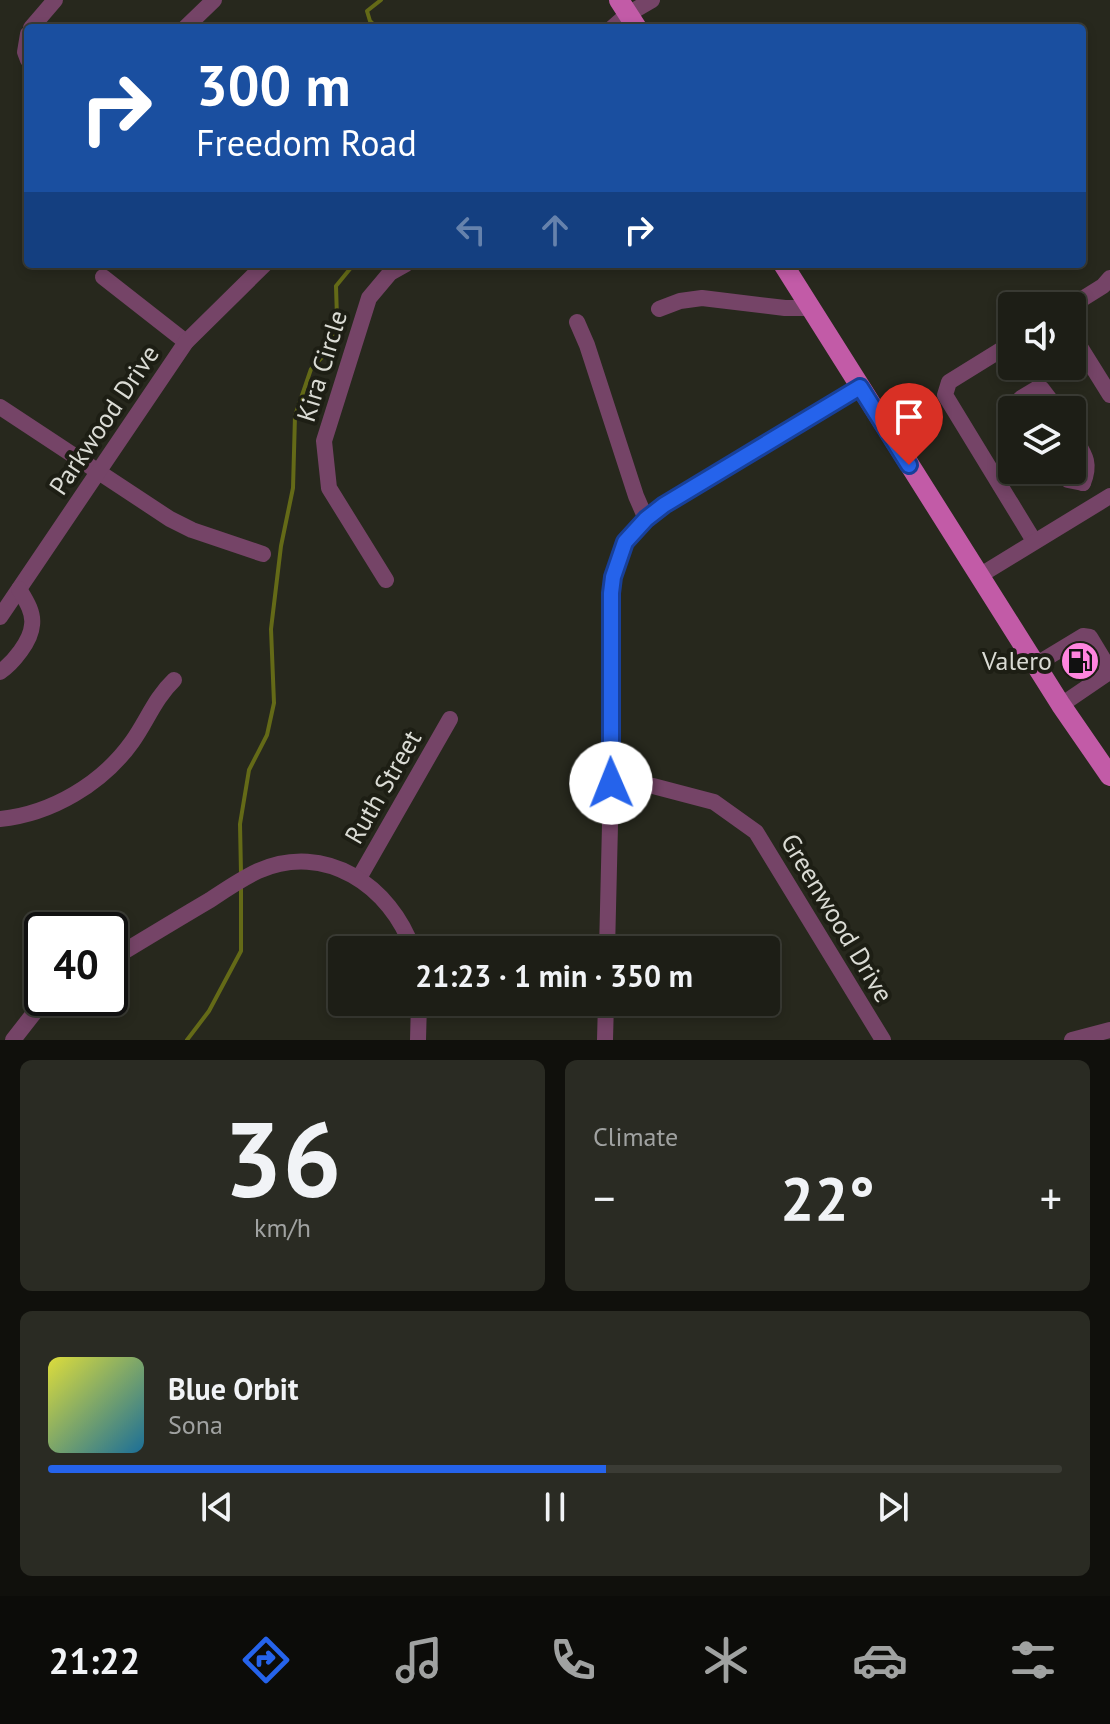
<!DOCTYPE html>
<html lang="en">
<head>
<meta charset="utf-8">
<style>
  :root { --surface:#1d1e16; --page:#2a2b23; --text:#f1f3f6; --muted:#a0a2a1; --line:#3b3c35; --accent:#2563eb }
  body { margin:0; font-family:"PT Sans",sans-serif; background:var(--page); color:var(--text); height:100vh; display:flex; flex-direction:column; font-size:30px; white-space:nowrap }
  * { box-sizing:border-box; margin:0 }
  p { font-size:26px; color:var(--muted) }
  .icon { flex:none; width:44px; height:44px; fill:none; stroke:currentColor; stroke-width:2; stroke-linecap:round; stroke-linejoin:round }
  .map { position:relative; height:1040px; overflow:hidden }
  .sheet { display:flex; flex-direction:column; gap:20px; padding:20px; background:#10100c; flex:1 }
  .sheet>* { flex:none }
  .top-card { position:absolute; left:24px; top:24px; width:1062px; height:244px; border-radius:8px; box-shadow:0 4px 12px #0003,0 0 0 2px var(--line); background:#1a4fa0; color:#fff; overflow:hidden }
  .controls { position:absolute; left:998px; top:292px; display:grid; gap:16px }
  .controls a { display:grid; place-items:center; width:88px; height:88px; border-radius:8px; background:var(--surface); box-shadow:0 4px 12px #0003,0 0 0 2px var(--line); font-size:40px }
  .speed { position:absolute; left:24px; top:912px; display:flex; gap:16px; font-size:40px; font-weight:700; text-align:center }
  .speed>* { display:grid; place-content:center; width:104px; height:104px; border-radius:50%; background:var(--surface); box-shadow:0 4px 12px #0003,0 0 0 2px var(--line); line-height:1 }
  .speed .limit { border:4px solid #111; border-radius:12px; background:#fff; color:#111 }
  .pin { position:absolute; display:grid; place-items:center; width:68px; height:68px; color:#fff; margin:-82px -34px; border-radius:50% 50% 50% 0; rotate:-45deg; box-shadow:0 0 8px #0007 }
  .pin .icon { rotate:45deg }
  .me { position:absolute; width:88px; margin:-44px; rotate:359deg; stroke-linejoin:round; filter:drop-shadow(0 0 6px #0008) }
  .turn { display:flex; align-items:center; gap:28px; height:168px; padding:0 40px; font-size:36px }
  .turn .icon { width:104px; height:104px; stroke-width:2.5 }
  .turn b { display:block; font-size:56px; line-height:68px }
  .lanes { display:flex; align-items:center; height:76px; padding:0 40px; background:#0003; justify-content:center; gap:40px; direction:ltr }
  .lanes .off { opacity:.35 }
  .big { font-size:60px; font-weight:700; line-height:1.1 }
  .sheet .tile { flex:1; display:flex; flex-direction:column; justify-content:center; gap:12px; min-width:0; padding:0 28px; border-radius:12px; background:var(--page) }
  .sheet .dial { align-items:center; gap:0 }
  .dial b { font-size:104px; line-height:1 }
  .song { display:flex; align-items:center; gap:24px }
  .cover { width:96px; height:96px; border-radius:12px; background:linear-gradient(135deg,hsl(60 70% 55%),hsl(200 70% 35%)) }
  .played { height:8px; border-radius:4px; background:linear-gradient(90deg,var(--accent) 55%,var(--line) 55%) }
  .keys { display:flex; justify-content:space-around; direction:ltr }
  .heat { display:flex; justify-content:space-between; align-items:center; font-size:44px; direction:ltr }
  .sheet .tiles { flex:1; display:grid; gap:20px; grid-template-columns:1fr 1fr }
  .tile:last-child { grid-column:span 2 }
  .trip { position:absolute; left:328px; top:936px; width:452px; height:80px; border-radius:8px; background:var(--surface); box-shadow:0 4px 12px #0003,0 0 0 2px var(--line); font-weight:700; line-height:80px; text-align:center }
  .menu { display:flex; height:128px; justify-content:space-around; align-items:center; background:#0c0c09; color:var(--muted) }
  .menu .icon { width:56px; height:56px }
  .menu .on { color:var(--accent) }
  .menu b { font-size:36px; color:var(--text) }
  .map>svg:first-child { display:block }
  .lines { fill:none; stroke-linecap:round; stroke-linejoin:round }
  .stream { stroke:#646a17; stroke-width:4 }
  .minor { stroke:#754467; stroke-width:16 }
  .major { stroke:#c25ba7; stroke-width:20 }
  .route-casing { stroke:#184099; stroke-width:20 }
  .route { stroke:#2563eb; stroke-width:14 }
  .labels { text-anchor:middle; stroke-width:8; stroke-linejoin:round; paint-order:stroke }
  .street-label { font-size:26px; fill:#dadbd4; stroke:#1d1e14 }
  .poi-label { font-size:26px; fill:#dadbd4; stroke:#1d1e14; text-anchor:end }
</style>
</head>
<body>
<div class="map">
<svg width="1110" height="1040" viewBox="0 0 1110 1040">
  <rect width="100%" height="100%" fill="#27281d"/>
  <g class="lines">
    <g class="stream">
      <path d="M377,28l-7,-7 -3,-10 14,-11"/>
      <path d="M241,873l-1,-49 9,-54 18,-35 7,-32 -3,-74 10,-83 12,-58 2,-72 16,-47 17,-18 9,-33 -1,-32 18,-22"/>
      <path d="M187,1040l22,-29 32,-60v-65"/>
    </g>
    <g class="minor">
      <path d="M31,28l24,-28"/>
      <path d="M185,28l29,-28"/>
      <path d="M612,28l16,-14 24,-14"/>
      <path d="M28,34l-3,18 3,8"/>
      <path d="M103,277l83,65"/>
      <path d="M1071,306l32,-20 7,-8"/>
      <path d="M659,309l21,-8 22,-3 83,10h26"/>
      <path d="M577,322l10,23 49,151 10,23"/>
      <path d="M1072,334l38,61"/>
      <path d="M1012,343l-63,39 -4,13 89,146"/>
      <path d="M0,407l170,112 22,11 71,24"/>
      <path d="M1019,410l2,-12 15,-9h6l16,21"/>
      <path d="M1072,434c11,19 20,27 11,49"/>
      <path d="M1055,470l13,10 15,3"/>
      <path d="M979,576l131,-80"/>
      <path d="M386,580l-57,-92 -5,-47 45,-143 21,-25 16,-9"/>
      <path d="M0,617l186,-275 79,-78"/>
      <path d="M1035,665l48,-29 7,1 18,30 -3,8 -44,30"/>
      <path d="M0,672c13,-9 31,-31 32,-47 2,-13 -7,-26 -13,-36"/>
      <path d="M611,783l42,3 61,16 42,30 127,208"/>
      <path d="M0,819c51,-5 102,-35 132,-77 15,-21 23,-44 42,-62"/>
      <path d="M359,878l91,-159"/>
      <path d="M607,950l4,-167v-190c5,-42 19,-63 53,-88l196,-118"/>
      <path d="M110,960c33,-20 66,-40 100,-60 15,-10 31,-21 48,-29 67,-30 133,15 155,79"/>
      <path d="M13,1040l21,-27 17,-15"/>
      <path d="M418,1040l1,-38"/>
      <path d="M605,1040l1,-38"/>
      <path d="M1072,1040l38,-10"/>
    </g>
    <g class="major">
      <path d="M619,0l18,28"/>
      <path d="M783,264l278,441 49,71"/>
    </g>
  </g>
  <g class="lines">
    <g class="route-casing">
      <path id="route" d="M611,783v-190l2,-16 12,-35 21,-23 18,-14 196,-118 49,78"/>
    </g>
    <use href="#route" class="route"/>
  </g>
  <defs>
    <g id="fuel-disc" transform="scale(2)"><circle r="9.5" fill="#ff85df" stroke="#1d1e14"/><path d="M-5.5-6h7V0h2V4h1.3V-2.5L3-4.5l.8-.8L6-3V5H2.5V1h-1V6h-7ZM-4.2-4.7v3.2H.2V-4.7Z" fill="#111"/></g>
  </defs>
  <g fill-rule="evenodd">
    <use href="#fuel-disc" x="1080" y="661"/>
  </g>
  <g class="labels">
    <g class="street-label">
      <text transform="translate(322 366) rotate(-73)" y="9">Kira Circle</text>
      <text transform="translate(104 420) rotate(-56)" y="9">Parkwood Drive</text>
      <text transform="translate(383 787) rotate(-60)" y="9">Ruth Street</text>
      <text transform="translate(837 918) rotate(59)" y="9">Greenwood Drive</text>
    </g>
    <g class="poi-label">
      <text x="1052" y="670">Valero</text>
    </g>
  </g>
</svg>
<div class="controls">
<a><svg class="icon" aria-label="sound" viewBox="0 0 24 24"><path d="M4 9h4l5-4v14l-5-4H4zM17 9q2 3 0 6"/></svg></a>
<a><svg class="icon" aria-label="layers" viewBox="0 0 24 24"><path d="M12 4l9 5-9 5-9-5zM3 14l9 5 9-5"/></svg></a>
</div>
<div class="speed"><div class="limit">40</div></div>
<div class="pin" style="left:909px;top:465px;background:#d93025"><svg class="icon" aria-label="arrive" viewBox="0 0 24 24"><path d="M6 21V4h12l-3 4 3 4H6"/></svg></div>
<svg class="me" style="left:611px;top:783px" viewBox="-20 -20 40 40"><circle r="19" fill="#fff"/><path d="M0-13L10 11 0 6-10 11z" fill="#2563eb"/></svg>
<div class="trip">21:23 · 1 min · 350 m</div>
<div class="top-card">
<div class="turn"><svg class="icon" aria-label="right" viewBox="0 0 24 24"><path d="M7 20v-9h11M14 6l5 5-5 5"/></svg><div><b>300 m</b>Freedom Road</div></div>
<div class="lanes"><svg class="icon off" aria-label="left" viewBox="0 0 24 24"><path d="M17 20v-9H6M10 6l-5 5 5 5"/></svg><svg class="icon off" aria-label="ahead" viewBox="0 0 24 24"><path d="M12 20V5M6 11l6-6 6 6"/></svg><svg class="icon" aria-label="right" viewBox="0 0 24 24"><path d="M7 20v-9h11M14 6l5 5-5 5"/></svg></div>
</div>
</div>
<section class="sheet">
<div class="tiles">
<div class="tile dial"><b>36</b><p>km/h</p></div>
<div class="tile"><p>Climate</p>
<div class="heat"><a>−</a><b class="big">22°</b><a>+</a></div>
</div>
<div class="tile">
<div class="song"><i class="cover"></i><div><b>Blue Orbit</b><p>Sona</p></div></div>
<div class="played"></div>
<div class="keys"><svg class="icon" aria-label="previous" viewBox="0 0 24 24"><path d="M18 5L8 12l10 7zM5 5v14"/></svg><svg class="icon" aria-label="pause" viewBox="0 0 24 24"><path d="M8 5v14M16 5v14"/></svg><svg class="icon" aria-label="next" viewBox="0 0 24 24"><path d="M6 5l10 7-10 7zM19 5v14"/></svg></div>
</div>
</div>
</section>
<nav class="menu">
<b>21:22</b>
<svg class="icon on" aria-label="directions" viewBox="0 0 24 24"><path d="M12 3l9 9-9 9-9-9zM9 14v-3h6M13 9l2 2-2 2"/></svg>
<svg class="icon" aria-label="music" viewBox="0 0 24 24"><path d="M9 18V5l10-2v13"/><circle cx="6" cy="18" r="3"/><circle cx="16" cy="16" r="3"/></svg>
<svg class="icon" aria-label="phone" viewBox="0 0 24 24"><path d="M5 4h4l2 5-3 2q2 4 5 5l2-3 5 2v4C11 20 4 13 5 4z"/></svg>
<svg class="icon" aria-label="climate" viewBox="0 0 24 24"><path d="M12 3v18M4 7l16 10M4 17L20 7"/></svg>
<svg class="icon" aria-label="car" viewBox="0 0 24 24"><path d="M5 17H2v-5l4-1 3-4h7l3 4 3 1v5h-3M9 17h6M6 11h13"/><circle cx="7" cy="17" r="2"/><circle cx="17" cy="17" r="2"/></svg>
<svg class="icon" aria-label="filters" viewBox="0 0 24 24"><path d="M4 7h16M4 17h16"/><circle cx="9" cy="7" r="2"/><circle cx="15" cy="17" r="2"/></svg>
</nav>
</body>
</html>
